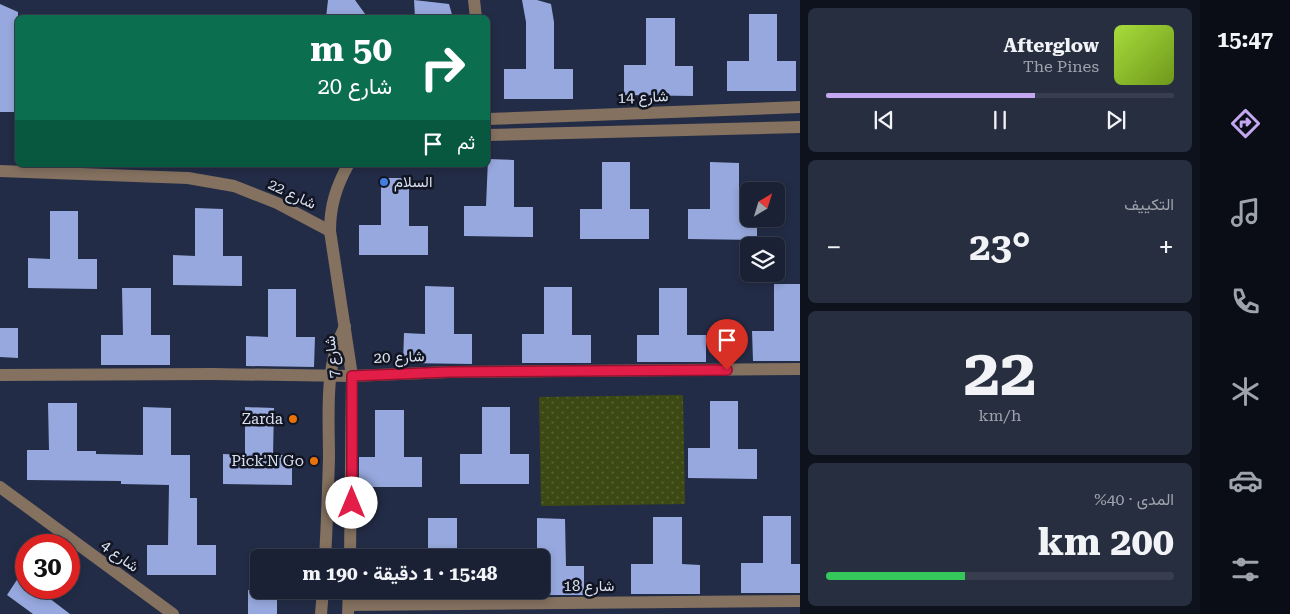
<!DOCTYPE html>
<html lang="ar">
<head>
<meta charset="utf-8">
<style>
  :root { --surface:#1a2134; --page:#272e40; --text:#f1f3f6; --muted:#9fa3ac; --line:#383e4f; --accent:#c4a7f1 }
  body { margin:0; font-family:"Roboto Serif",Vazirmatn,serif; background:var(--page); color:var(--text); direction:rtl; height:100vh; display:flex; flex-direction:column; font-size:19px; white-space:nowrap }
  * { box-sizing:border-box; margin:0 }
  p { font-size:16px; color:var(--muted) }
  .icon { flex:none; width:28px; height:28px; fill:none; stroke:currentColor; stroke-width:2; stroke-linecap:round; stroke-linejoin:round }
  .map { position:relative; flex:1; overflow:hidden; direction:ltr }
  .side { display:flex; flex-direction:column; gap:8px; padding:8px; background:#0e121d; width:400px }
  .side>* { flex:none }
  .hud { position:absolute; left:15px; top:15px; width:475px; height:152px; border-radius:8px; box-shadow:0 2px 8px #0003,0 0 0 1px var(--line); direction:rtl; background:#0b6e4f; color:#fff; overflow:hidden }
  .needle { width:32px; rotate:38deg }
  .fabs { position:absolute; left:740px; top:182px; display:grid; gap:10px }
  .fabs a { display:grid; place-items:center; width:45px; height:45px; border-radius:8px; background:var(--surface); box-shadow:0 2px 8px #0003,0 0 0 1px var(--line); font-size:25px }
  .speed { position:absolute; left:15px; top:534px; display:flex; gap:10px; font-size:25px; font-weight:700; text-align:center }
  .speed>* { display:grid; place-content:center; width:65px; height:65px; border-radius:50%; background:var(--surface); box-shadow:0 2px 8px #0003,0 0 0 1px var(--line); line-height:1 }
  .speed .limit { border:8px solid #d22; background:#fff; color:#111 }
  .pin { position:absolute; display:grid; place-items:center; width:42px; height:42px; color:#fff; margin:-51px -21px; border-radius:50% 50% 50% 0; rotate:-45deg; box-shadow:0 0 5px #0007 }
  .pin .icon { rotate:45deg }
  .me { position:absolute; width:55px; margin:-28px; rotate:0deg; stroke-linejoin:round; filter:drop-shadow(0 0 4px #0008) }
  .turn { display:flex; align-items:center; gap:18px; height:105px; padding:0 15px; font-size:22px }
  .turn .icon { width:65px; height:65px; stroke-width:2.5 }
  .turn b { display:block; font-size:35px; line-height:42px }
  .then { display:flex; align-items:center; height:48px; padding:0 15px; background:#0003; gap:10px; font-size:19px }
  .big { font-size:38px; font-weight:700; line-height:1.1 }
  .side .card { flex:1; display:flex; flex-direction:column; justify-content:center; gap:8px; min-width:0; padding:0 18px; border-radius:8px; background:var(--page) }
  .side .dial { align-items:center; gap:0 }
  .dial b { font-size:65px; line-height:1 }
  .song { display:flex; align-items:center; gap:15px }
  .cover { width:60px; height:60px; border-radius:8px; background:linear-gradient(135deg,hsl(80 70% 55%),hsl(80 70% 35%)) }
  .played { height:5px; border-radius:2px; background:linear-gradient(90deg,var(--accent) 60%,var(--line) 60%) }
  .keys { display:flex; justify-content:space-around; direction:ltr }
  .heat { display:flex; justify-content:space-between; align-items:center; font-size:28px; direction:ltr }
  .charge { height:8px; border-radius:4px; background:linear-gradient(90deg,#34c759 40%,var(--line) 0) }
  .trip { position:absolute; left:250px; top:549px; width:300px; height:50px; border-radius:8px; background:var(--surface); box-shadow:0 2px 8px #0003,0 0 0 1px var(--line); font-weight:700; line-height:50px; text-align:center; direction:rtl }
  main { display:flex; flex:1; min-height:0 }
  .tab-bar { display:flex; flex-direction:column; width:90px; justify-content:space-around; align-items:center; background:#0a0d15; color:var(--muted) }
  .tab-bar .icon { width:35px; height:35px }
  .tab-bar .selected { color:var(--accent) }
  .tab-bar b { font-size:22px; color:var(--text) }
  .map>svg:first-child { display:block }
  .park { fill:url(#park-dots) }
  .building { fill:#96a8dd }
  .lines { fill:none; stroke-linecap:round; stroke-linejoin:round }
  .minor { stroke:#84715f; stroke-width:12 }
  .route-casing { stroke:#92132f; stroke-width:12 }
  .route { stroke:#e11d48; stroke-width:9 }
  .shop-dot { fill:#3f7fe0; stroke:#111521; stroke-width:2 }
  .food-dot { fill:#e8710a; stroke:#111521; stroke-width:2 }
  .labels { text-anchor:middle; stroke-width:5; stroke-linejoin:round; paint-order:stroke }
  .street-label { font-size:15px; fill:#dae1f2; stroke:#111521 }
  .poi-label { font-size:15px; fill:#dae1f2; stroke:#111521; text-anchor:end }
</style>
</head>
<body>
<main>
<nav class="tab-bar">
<b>15:47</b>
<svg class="icon selected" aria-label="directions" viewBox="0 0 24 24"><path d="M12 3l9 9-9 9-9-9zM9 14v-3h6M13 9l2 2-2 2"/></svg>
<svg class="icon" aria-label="music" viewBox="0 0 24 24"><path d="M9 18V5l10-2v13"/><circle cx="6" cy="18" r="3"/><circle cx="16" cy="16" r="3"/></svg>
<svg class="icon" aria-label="phone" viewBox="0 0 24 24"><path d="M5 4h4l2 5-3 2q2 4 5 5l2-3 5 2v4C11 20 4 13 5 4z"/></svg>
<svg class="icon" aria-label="climate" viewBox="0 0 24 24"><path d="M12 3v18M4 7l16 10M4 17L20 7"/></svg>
<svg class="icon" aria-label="car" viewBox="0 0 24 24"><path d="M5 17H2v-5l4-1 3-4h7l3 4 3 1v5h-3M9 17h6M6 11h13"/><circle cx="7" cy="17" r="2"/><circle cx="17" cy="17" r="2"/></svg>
<svg class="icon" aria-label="filters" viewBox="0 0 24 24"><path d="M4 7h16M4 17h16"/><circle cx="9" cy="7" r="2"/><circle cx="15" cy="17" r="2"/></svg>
</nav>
<section class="side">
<div class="card">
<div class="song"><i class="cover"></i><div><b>Afterglow</b><p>The Pines</p></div></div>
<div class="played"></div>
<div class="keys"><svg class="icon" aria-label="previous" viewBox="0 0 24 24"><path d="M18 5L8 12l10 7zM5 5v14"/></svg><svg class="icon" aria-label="pause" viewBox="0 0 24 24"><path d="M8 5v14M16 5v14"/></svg><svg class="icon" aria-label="next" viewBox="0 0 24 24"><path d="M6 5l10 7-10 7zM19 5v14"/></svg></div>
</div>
<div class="card"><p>التكييف</p>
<div class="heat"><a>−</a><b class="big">23°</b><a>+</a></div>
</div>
<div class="card dial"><b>22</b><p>km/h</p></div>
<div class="card"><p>المدى · 40%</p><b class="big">200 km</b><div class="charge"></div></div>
</section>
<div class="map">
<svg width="800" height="614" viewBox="0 0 800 614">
  <defs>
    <pattern id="park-dots" width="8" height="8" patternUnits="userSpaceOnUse" patternTransform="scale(1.25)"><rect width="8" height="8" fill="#3d4912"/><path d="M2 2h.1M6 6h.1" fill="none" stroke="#586335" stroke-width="1.8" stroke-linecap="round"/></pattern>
  </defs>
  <rect width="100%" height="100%" fill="#232c46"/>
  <path class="park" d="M683,395l2,109 -144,2 -2,-109z"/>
  <g class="building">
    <path d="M328,0h27l13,18h-42z"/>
    <path d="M414,0l35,4 4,14h-38z"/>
    <path d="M522,0h15l14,4 3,18v47h19v30h-69v-30h22v-47z"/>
    <path d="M0,4l18,8v100h-18z"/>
    <path d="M749,14h28v47h19v30h-69v-30h22z"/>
    <path d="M646,18h29v48h18v30l-69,-1v-30h22z"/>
    <path d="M488,159l26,1v47h19v30l-69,-1v-30h22z"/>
    <path d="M602,162h28v47h19v30h-69v-30h22z"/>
    <path d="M710,162l29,1v47h10v9h8v21l-69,-1v-30h22z"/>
    <path d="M381,178h28v48h19v29h-69v-30h22z"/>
    <path d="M195,208l28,1v47h19v30l-69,-1v-30l22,1z"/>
    <path d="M50,211h28v48h19v30l-69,-1v-30l22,1z"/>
    <path d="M774,284h26v77h-47l-1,-30h22z"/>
    <path d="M425,286l29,1v47h18v30l-69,-1 1,-30 21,1z"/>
    <path d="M544,287h28v48h19v28h-69v-29h22z"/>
    <path d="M122,288h29v47h19v30h-69v-30h22z"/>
    <path d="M659,288h28v47h19v27h-69v-27h22z"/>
    <path d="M268,289h28v48h19l-1,30 -68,-1v-30l22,1z"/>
    <path d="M0,328h18v30l-18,-1z"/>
    <path d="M710,401h28v48h19v30l-69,-1v-30h22z"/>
    <path d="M48,403h29v48h19v3l47,1v-48l28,1v47h19v43h7v47h19v30h-69v-30h21l1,-60 -48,-1v-3l-94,-1v-30h22z"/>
    <path d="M245,407l29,1 -1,47h19v30l-69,-1v-30l22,1z"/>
    <path d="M482,407h28v47h19v30h-69v-30h22z"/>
    <path d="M375,410h29v47h18v30h-63v-30h16z"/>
    <path d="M763,516h28v48h9v29h-59v-30h22z"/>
    <path d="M653,517h29v47l18,1v29h-69v-30h22z"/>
    <rect x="428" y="518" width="29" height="40"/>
    <path d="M537,518l28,1 1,47h18v29h-43v-37h-4z"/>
    <path d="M26,566v22h10l34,26h-37l-26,-19z"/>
    <rect x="248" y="590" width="29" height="24"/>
  </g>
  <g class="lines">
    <g class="minor">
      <path d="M474,0l2,18"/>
      <path d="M488,119l312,-12"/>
      <path d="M488,135l312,-8"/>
      <path d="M348,165c-12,22 -18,41 -18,66l22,145 -2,182"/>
      <path d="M0,171l188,7 46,8 43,17 53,28"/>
      <path d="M0,375l212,-1 140,2 97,-4 351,-3"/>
      <path d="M0,487l173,127"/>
      <path d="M325,558c2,-34 3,-67 4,-100 0,-45 -5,-91 16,-132"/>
      <path d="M349,605l451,-4"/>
      <path d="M321,614l2,-24"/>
      <path d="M348,614l1,-24"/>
    </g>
  </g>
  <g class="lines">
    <g class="route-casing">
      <path id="route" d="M352,503v-127l97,-4 278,-2"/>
    </g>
    <use href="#route" class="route"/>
  </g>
  <circle class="shop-dot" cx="384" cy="182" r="5"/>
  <g class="food-dot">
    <circle cx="293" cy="419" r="5"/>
    <circle cx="314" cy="461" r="5"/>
  </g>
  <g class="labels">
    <g class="street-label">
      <text transform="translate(643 97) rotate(-2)" y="5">شارع 14</text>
      <text transform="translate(292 194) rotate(25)" y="5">شارع 22</text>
      <text transform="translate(332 357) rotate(-97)" y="5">شارع 7</text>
      <text transform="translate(399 357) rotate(-2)" y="5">شارع 20</text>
      <text transform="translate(120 556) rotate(37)" y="5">شارع 4</text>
      <text x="589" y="591">شارع 18</text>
    </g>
    <g class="poi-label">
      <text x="394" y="187" text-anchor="start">السلام</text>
      <text x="283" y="424">Zarda</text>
      <text x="304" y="466">Pick'N Go</text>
    </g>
  </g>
</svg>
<div class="fabs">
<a><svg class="needle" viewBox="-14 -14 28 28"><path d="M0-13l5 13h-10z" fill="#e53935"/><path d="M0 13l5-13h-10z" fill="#9fa3ac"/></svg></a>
<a><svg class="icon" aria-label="layers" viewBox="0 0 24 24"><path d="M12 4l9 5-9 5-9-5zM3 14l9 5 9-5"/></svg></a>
</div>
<div class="speed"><div class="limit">30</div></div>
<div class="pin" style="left:727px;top:370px;background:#d93025"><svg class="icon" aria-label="arrive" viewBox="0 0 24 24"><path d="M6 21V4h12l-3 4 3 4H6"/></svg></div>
<svg class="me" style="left:352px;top:503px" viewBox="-20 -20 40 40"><circle r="19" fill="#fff"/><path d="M0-13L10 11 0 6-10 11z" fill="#e11d48"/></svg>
<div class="trip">15:48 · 1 دقيقة · 190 m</div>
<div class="hud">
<div class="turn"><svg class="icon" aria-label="right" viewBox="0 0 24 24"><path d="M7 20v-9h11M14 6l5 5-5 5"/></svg><div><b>50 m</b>شارع 20</div></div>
<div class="then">ثم<svg class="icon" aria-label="arrive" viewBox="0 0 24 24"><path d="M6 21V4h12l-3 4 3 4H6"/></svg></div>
</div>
</div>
</main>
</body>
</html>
